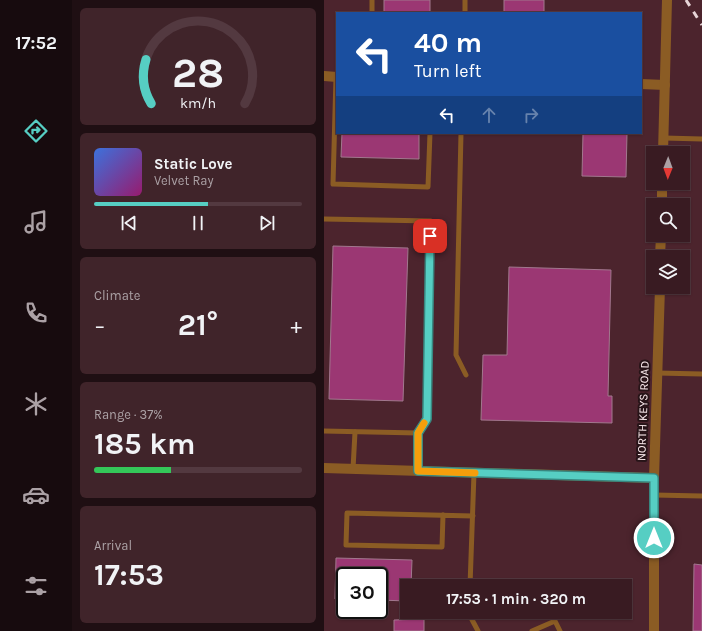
<!DOCTYPE html>
<html lang="en">
<head>
<meta charset="utf-8">
<style>
  :root { --surface:#391b22; --page:#40242a; --text:#f1f3f6; --muted:#aba1a5; --line:#533940; --accent:#56cec3 }
  body { margin:0; font-family:Karla,sans-serif; background:var(--page); color:var(--text); height:100vh; display:flex; flex-direction:column; font-size:15px; white-space:nowrap }
  * { box-sizing:border-box; margin:0 }
  p { font-size:13px; color:var(--muted) }
  .icon { flex:none; width:22px; height:22px; fill:none; stroke:currentColor; stroke-width:2; stroke-linecap:round; stroke-linejoin:round }
  .map { position:relative; flex:1; overflow:hidden }
  .drawer { display:flex; flex-direction:column; gap:8px; padding:8px; background:#1f0f13; width:252px }
  .drawer>* { flex:none }
  .top-card { position:absolute; left:12px; top:12px; width:306px; height:122px; border-radius:0px; box-shadow:0 1px 3px #0004,0 0 0 1px var(--line); background:#1a4fa0; color:#fff; overflow:hidden }
  .needle { width:26px; rotate:181deg }
  .buttons { position:absolute; left:322px; top:146px; display:grid; gap:8px }
  .buttons a { display:grid; place-items:center; width:44px; height:44px; border-radius:0px; background:var(--surface); box-shadow:0 1px 3px #0004,0 0 0 1px var(--line); font-size:20px }
  .speed { position:absolute; left:12px; top:567px; display:flex; gap:8px; font-size:20px; font-weight:700; text-align:center }
  .speed>* { display:grid; place-content:center; width:52px; height:52px; border-radius:50%; background:var(--surface); box-shadow:0 1px 3px #0004,0 0 0 1px var(--line); line-height:1 }
  .speed .limit { border:2px solid #111; border-radius:6px; background:#fff; color:#111 }
  .pin { position:absolute; display:grid; place-items:center; width:34px; height:34px; color:#fff; margin:-17px; border-radius:8px; box-shadow:0 2px 6px #0006 }
  .me { position:absolute; width:44px; margin:-22px; rotate:0deg; stroke-linejoin:round; filter:drop-shadow(0 0 3px #0008) }
  .turn { display:flex; align-items:center; gap:14px; height:84px; padding:0 12px; font-size:18px }
  .turn .icon { width:52px; height:52px; stroke-width:2.5 }
  .turn b { display:block; font-size:28px; line-height:34px }
  .lanes { display:flex; align-items:center; height:38px; padding:0 12px; background:#0003; justify-content:center; gap:20px; direction:ltr }
  .lanes .off { opacity:.35 }
  .big { font-size:30px; font-weight:700; line-height:1.1 }
  .drawer .card { flex:1; display:flex; flex-direction:column; justify-content:center; gap:6px; min-width:0; padding:0 14px; border-radius:6px; background:var(--page) }
  .drawer .dial { align-items:center; gap:0 }
  .dial svg { height:104px; overflow:visible; fill:none; stroke:var(--line); stroke-width:7; stroke-linecap:round; text-anchor:middle }
  .dial text { fill:var(--text); stroke:none }
  .song { display:flex; align-items:center; gap:12px }
  .cover { width:48px; height:48px; border-radius:6px; background:linear-gradient(135deg,hsl(220 70% 55%),hsl(320 70% 35%)) }
  .played { height:4px; border-radius:2px; background:linear-gradient(90deg,var(--accent) 55%,var(--line) 55%) }
  .keys { display:flex; justify-content:space-around; direction:ltr }
  .heat { display:flex; justify-content:space-between; align-items:center; font-size:22px; direction:ltr }
  .charge { height:6px; border-radius:3px; background:linear-gradient(90deg,#34c759 37%,var(--line) 0) }
  .trip { position:absolute; left:76px; top:579px; width:232px; height:40px; border-radius:0px; background:var(--surface); box-shadow:0 1px 3px #0004,0 0 0 1px var(--line); font-weight:700; line-height:40px; text-align:center }
  main { display:flex; flex:1; min-height:0 }
  .dock { display:flex; flex-direction:column; width:72px; justify-content:space-around; align-items:center; background:#170b0e; color:var(--muted) }
  .dock .icon { width:28px; height:28px }
  .dock .on { color:var(--accent) }
  .dock b { font-size:18px; color:var(--text) }
  .map>svg:first-child { display:block }
  .building { fill:#9b3773; stroke:#a2788e }
  .lines { fill:none; stroke-linecap:round; stroke-linejoin:round }
  .service { stroke:#8b5c24; stroke-width:5 }
  .minor { stroke:#8b5c24; stroke-width:10 }
  .rail { stroke:#e7d4d7; stroke-width:3; stroke-dasharray:7 7; stroke-linecap:butt }
  .route-casing { stroke:#38867f; stroke-width:10 }
  .route { stroke:#56cec3; stroke-width:7 }
  .slow { stroke:#f59e0b; stroke-width:7 }
  .labels { text-anchor:middle; stroke-width:4; stroke-linejoin:round; paint-order:stroke }
  .street-label { font-size:12px; fill:#fdecef; stroke:#271418 }
</style>
</head>
<body>
<main>
<nav class="dock">
<b>17:52</b>
<svg class="icon on" aria-label="directions" viewBox="0 0 24 24"><path d="M12 3l9 9-9 9-9-9zM9 14v-3h6M13 9l2 2-2 2"/></svg>
<svg class="icon" aria-label="music" viewBox="0 0 24 24"><path d="M9 18V5l10-2v13"/><circle cx="6" cy="18" r="3"/><circle cx="16" cy="16" r="3"/></svg>
<svg class="icon" aria-label="phone" viewBox="0 0 24 24"><path d="M5 4h4l2 5-3 2q2 4 5 5l2-3 5 2v4C11 20 4 13 5 4z"/></svg>
<svg class="icon" aria-label="climate" viewBox="0 0 24 24"><path d="M12 3v18M4 7l16 10M4 17L20 7"/></svg>
<svg class="icon" aria-label="car" viewBox="0 0 24 24"><path d="M5 17H2v-5l4-1 3-4h7l3 4 3 1v5h-3M9 17h6M6 11h13"/><circle cx="7" cy="17" r="2"/><circle cx="17" cy="17" r="2"/></svg>
<svg class="icon" aria-label="filters" viewBox="0 0 24 24"><path d="M4 7h16M4 17h16"/><circle cx="9" cy="7" r="2"/><circle cx="15" cy="17" r="2"/></svg>
</nav>
<section class="drawer">
<div class="card dial"><svg viewBox="0 0 100 80">
<path d="M14 69A42 42 0 1 1 86 69"/>
<path d="M14 69A42 42 0 0 1 10 35" stroke="#56cec3"/>
<text x="50" y="56" font-size="32" font-weight="700">28</text>
<text x="50" y="72" font-size="11">km/h</text>
</svg></div>
<div class="card">
<div class="song"><i class="cover"></i><div><b>Static Love</b><p>Velvet Ray</p></div></div>
<div class="played"></div>
<div class="keys"><svg class="icon" aria-label="previous" viewBox="0 0 24 24"><path d="M18 5L8 12l10 7zM5 5v14"/></svg><svg class="icon" aria-label="pause" viewBox="0 0 24 24"><path d="M8 5v14M16 5v14"/></svg><svg class="icon" aria-label="next" viewBox="0 0 24 24"><path d="M6 5l10 7-10 7zM19 5v14"/></svg></div>
</div>
<div class="card"><p>Climate</p>
<div class="heat"><a>−</a><b class="big">21°</b><a>+</a></div>
</div>
<div class="card"><p>Range · 37%</p><b class="big">185 km</b><div class="charge"></div></div>
<div class="card"><p>Arrival</p><b class="big">17:53</b></div>
</section>
<div class="map">
<svg width="378" height="631" viewBox="0 0 378 631">
  <rect width="100%" height="100%" fill="#4c242d"/>
  <g class="building">
    <rect x="60" y="0" width="46" height="13"/>
    <rect x="180" y="0" width="40" height="13"/>
    <path d="M18,133h77v26l-78,-2z"/>
    <path d="M259,133h44l-1,44 -44,-1z"/>
    <path d="M9,246l75,2 -5,153 -74,-2z"/>
    <path d="M185,267l102,3 -3,126h4v27l-131,-3 2,-65h24z"/>
    <path d="M12,558l76,2 -1,26h-4v15l-28,-1v-24h-34v23h-10z"/>
    <path d="M370,564l8,1v66h-9z"/>
    <path d="M100,619v12h-30v-11z"/>
  </g>
  <g class="lines">
    <g class="service">
      <path d="M48,13v-13"/>
      <path d="M141,13v-13"/>
      <path d="M12,77l-3,107 95,3 2,-54"/>
      <path d="M137,133l-5,222 10,20"/>
      <path d="M340,138l38,1"/>
      <path d="M0,219l107,2 -4,198 -9,14"/>
      <path d="M333,373l45,1"/>
      <path d="M0,431l94,2v38"/>
      <path d="M29,469l2,-37"/>
      <path d="M330,495l48,1"/>
      <path d="M119,515l-1,32 -96,-2 1,-32 126,3"/>
      <path d="M146,586l4,-113"/>
      <path d="M145,612v2l9,17"/>
      <path d="M208,631l23,-10 5,10"/>
    </g>
    <g class="minor">
      <path d="M0,76l13,1"/>
      <path d="M317,84l24,1"/>
      <path d="M339,153l4,-153"/>
      <path d="M338,205v-22"/>
      <path d="M336,257l1,-22"/>
      <path d="M0,468l330,10"/>
      <path d="M330,631v-153l6,-191"/>
    </g>
    <path class="rail" d="M362,0l16,25"/>
  </g>
  <g class="lines">
    <g class="route-casing">
      <path id="route" d="M106,236l-3,183 -9,14v38l236,7v60"/>
    </g>
    <use href="#route" class="route"/>
    <path class="slow" d="M100,423l-6,10v38l57,2"/>
  </g>
  <g class="labels">
    <g class="street-label">
      <text transform="translate(319 411) rotate(-88)" y="4">NORTH KEYS ROAD</text>
    </g>
  </g>
</svg>
<div class="buttons">
<a><svg class="needle" viewBox="-14 -14 28 28"><path d="M0-13l5 13h-10z" fill="#e53935"/><path d="M0 13l5-13h-10z" fill="#aba1a5"/></svg></a>
<a><svg class="icon" aria-label="search" viewBox="0 0 24 24"><circle cx="10" cy="10" r="6"/><path d="M15 15l6 6"/></svg></a>
<a><svg class="icon" aria-label="layers" viewBox="0 0 24 24"><path d="M12 4l9 5-9 5-9-5zM3 14l9 5 9-5"/></svg></a>
</div>
<div class="speed"><div class="limit">30</div></div>
<div class="pin" style="left:106px;top:236px;background:#d93025"><svg class="icon" aria-label="arrive" viewBox="0 0 24 24"><path d="M6 21V4h12l-3 4 3 4H6"/></svg></div>
<svg class="me" style="left:330px;top:538px" viewBox="-20 -20 40 40"><circle r="17" fill="#56cec3" stroke="#fff" stroke-width="3"/><path d="M0-11L8 9 0 5-8 9z" fill="#fff"/></svg>
<div class="trip">17:53 · 1 min · 320 m</div>
<div class="top-card">
<div class="turn"><svg class="icon" aria-label="left" viewBox="0 0 24 24"><path d="M17 20v-9H6M10 6l-5 5 5 5"/></svg><div><b>40 m</b>Turn left</div></div>
<div class="lanes"><svg class="icon" aria-label="left" viewBox="0 0 24 24"><path d="M17 20v-9H6M10 6l-5 5 5 5"/></svg><svg class="icon off" aria-label="ahead" viewBox="0 0 24 24"><path d="M12 20V5M6 11l6-6 6 6"/></svg><svg class="icon off" aria-label="right" viewBox="0 0 24 24"><path d="M7 20v-9h11M14 6l5 5-5 5"/></svg></div>
</div>
</div>
</main>
</body>
</html>
